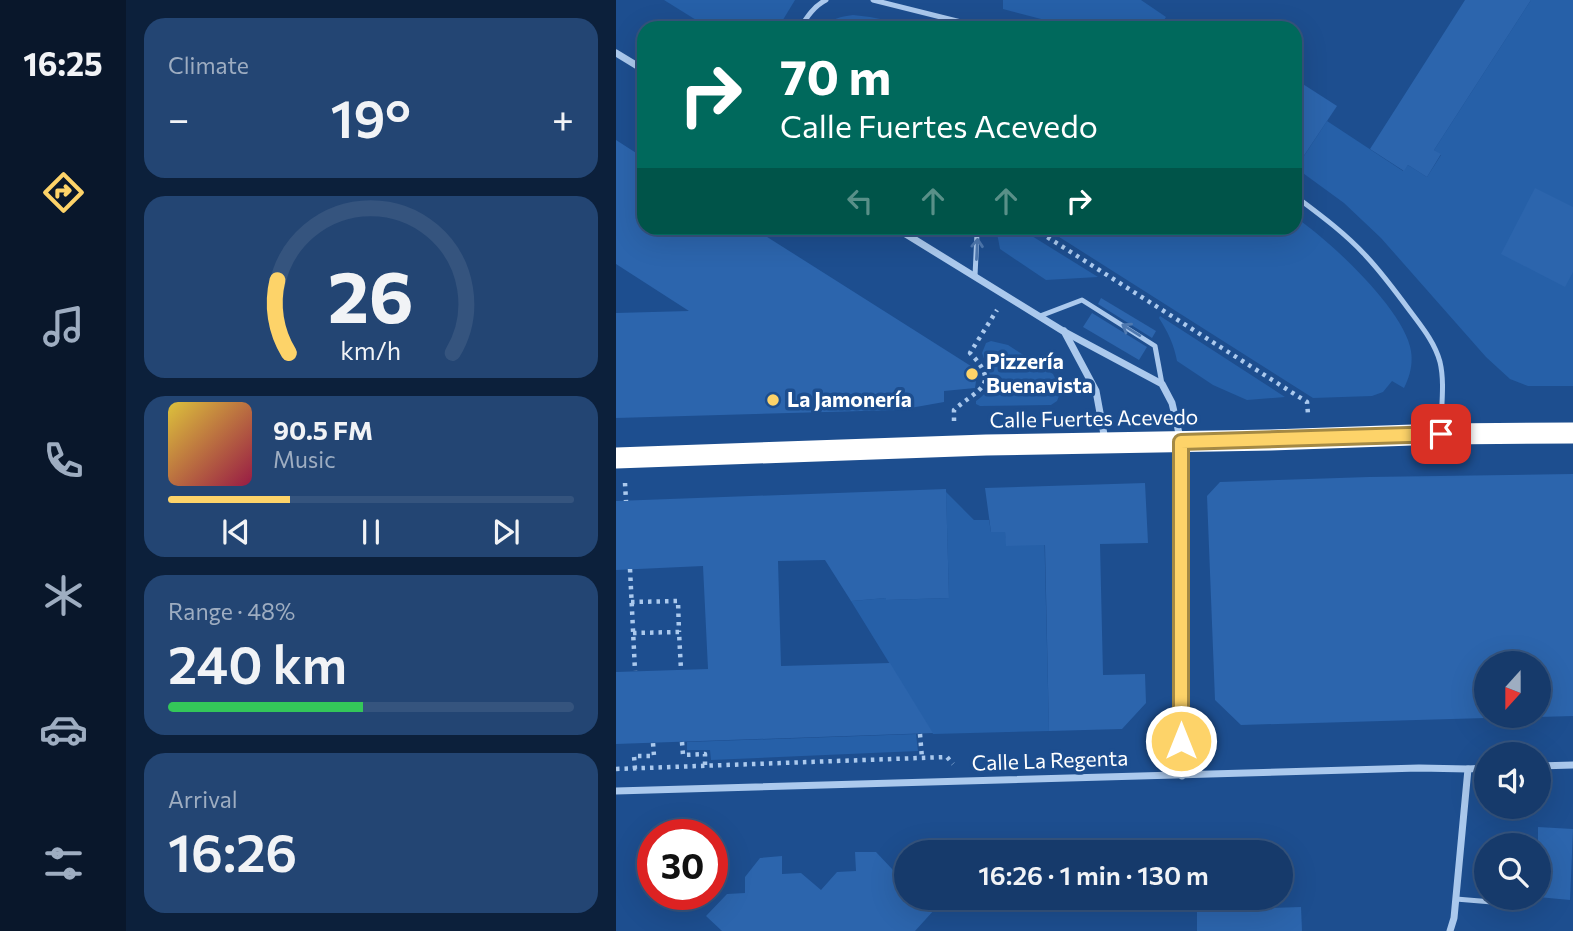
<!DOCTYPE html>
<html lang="en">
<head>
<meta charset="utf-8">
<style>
  :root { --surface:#163a6b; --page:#234573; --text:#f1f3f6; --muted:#9eadc1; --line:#35547e; --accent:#fdd369 }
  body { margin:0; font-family:Commissioner,sans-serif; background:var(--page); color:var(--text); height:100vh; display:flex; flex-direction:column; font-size:26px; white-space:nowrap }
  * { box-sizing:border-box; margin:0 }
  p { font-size:23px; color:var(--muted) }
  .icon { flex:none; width:38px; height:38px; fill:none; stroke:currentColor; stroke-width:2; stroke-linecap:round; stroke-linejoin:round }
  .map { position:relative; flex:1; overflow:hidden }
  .sheet { display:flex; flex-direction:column; gap:18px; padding:18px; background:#0c203b; width:490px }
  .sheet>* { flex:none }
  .guide { position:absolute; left:21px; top:21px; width:665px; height:214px; border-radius:21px; box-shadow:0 7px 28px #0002,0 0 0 2px var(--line); background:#00695c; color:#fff; overflow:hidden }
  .needle { width:46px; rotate:201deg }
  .fabs { position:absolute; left:858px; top:651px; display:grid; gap:14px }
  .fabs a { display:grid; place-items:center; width:77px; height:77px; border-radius:50%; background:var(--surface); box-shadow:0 7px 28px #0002,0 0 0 2px var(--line); font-size:35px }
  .speed { position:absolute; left:21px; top:819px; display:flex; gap:14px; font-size:35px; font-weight:700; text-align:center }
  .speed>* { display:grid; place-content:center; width:91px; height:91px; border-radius:50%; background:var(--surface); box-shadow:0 7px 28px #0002,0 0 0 2px var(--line); line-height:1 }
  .speed .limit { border:10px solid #d22; background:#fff; color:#111 }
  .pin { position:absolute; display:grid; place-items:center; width:60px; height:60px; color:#fff; margin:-30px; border-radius:14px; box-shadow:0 4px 10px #0006 }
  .me { position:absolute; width:77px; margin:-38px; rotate:0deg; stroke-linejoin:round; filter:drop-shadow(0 0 5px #0008) }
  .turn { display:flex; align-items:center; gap:24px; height:147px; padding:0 28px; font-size:32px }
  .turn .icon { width:91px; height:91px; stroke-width:2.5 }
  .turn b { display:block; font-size:49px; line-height:60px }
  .lanes { display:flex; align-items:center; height:66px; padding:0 28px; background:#0003; justify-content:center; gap:35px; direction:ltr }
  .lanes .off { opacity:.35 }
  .big { font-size:52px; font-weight:600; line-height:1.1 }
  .sheet .tile { flex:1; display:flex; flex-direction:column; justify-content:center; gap:10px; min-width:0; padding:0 24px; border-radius:21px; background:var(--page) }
  .sheet .dial { align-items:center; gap:0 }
  .dial svg { height:182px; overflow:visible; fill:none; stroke:var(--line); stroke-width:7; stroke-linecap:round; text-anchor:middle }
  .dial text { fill:var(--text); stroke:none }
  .song { display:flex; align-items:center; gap:21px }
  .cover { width:84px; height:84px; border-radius:10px; background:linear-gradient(135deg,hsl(50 70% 55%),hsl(340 70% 35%)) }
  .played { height:7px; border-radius:4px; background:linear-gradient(90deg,var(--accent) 30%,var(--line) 30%) }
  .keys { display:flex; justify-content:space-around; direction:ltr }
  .heat { display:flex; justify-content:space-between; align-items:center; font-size:38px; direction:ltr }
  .charge { height:10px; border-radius:5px; background:linear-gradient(90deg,#34c759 48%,var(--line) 0) }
  .trip { position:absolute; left:278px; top:840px; width:399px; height:70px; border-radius:35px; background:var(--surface); box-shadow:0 7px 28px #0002,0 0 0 2px var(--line); font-weight:600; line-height:70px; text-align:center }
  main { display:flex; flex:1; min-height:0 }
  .tab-bar { display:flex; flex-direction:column; width:126px; justify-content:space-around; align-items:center; background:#09172b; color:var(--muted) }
  .tab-bar .icon { width:49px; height:49px }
  .tab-bar .active { color:var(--accent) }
  .tab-bar b { font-size:32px; color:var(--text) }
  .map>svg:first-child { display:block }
  .green { fill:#2660a8 }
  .building { fill:#2c65ad }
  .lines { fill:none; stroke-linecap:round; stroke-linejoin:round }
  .path { stroke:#abc9ed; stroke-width:4.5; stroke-dasharray:3.5 5; stroke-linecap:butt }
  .lane { stroke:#abc9ed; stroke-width:5 }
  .street { stroke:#abc9ed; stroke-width:7 }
  .highway { stroke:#fff; stroke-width:21 }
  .oneway { stroke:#4f79b0 }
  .route-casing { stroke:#a48944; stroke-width:18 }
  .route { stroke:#fdd369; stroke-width:12 }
  .poi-dot { fill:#fdd369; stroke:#1d4e8f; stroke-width:2.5 }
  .labels { text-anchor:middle; stroke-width:7; stroke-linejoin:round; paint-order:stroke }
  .poi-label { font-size:21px; font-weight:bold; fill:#fff; stroke:#1d4e8f; text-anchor:start }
  .street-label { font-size:21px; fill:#fff; stroke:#1d4e8f }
</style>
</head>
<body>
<main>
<nav class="tab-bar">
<b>16:25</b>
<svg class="icon active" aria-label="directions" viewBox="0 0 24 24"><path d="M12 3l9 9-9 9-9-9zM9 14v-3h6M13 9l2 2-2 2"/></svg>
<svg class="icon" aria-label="music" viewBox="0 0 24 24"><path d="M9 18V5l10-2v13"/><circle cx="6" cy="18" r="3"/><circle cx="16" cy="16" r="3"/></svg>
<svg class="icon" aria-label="phone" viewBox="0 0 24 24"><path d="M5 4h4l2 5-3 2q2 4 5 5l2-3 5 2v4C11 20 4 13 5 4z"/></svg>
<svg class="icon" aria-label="climate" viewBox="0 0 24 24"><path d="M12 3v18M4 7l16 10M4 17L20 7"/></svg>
<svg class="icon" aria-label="car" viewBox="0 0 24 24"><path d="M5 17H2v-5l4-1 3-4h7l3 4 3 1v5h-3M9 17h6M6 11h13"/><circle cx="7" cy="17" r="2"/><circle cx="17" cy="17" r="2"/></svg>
<svg class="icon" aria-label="filters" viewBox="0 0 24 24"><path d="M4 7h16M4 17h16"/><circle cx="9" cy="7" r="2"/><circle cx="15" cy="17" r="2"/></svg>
</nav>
<section class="sheet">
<div class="tile"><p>Climate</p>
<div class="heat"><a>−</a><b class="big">19°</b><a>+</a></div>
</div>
<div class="tile dial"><svg viewBox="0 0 100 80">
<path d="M14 69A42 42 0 1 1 86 69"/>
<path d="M14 69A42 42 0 0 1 9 37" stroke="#fdd369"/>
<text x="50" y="56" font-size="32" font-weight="700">26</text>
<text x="50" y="72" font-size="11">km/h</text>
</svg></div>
<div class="tile">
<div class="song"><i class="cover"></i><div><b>90.5 FM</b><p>Music</p></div></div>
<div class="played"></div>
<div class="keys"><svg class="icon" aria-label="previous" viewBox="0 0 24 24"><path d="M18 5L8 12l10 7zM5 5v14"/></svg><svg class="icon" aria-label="pause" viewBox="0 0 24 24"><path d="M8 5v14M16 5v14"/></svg><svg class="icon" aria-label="next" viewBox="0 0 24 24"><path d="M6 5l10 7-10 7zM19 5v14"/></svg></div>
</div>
<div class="tile"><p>Range · 48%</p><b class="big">240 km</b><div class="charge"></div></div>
<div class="tile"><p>Arrival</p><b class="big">16:26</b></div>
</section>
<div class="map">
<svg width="957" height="931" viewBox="0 0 957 931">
  <rect width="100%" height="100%" fill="#1d4e8f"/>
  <g class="green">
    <path d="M48,0h131l-17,28h-69z"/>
    <path d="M387,0h138l25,17 -7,11h-95l-19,-8 -42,-11z"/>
    <path d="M915,0h42v386h-45l-18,-7 -24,-22 -105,-119 -37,-35 -48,-35 31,-47 76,50 5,-6 19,12 14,-22 -7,-5z"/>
    <path d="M237,15l17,2 56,11h-106c10,-9 20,-11 33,-13z"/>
    <path d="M679,217c34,23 110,93 116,134 2,13 -1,25 -7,37l-12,-7 -9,11 -11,4 -59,2 -268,-170h250z"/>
    <path d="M380,228h23l79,49 -52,3 -46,-31z"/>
    <path d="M544,316l125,81 -38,3 -34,-15 -36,-24c-3,-16 -9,-29 -18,-43z"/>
    <path d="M375,341l17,4 45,29 6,12v10l-2,5 -6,4 -71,1 -4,-2v-3c23,-16 13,-28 6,-48l4,-10z"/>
    <path d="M330,492l28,28h15l2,12h14l2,14 37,-22 5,207 -116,3 -82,-133 35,-3v2l63,-2z"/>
    <path d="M300,734l2,17 -207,9 -1,-10h-23v-8z"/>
  </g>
  <g class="building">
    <path d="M849,0h66l-97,150 7,4 -14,23 -19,-12 -4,6 -34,-22z"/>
    <path d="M679,79l42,27 -42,63z"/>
    <path d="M0,140l28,18v70h109l221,140 3,6 -2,14 -31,3v11l-45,8 -283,8v-105l73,-2 -73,-47z"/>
    <path d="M919,188l38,19v65l-8,15 -64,-33z"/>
    <path d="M485,298l55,33 -4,7 -54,-34z"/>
    <path d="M476,313l55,34 -8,13 -56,-33z"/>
    <path d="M957,474v242l-35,1v-54h-52v55l-245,7 -26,-25 -8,-204 13,-14 149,-5z"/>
    <path d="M529,483l3,60 -48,1 3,131 42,-1 1,29 -24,26 -73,2 -4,-186 -39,1 -1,-14h-14l-6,-44z"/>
    <path d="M330,489l3,109 -63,2v-2l-35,3 -26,-41 -47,1 3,105 109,-3 43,70 -317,11v-72l92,-3 -5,-103 -87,4v-69z"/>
    <path d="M922,827l35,2 -3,71 -32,-3z"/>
    <path d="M239,852h21l17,18 2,16 11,2v10h18l11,11 -20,22h-193l-16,-15 21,-22 18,-1v-16l15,-19 22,-2v18l19,-1 20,17 16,-18 19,-1z"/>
    <path d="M685,907l1,24h-105v-21z"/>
  </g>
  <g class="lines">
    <g class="path">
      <path d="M417,228l274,174 1,12"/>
      <path d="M338,421v-11c23,-21 48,-24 16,-57l27,-43"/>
      <path d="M9,483l1,18"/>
      <path d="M14,569l5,102"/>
      <path d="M15,602l47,-1 1,31"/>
      <path d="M17,633l46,-1 2,38"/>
      <path d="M304,734l2,24"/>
      <path d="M66,742l1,13 22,-1v13"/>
      <path d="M0,769l331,-12 6,7"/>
      <path d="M19,769l-1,-13h20l-1,-13"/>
    </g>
    <g class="lane">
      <path d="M257,0l112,28"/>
      <path d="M184,28c7,-11 14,-22 26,-28"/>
      <path d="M679,196c24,18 50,37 71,60 16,17 30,36 44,55 12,16 25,32 30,51 5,21 1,45 1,66"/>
      <path d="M352,228l9,5 -2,43"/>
      <path d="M424,316l42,-16 73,46 7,38"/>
      <path d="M840,899l60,5"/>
    </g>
    <g class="street">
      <path d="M0,53l28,17"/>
      <path d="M280,228l167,103 99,53 10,19 9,39 1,334"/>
      <path d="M448,331l32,60 9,49"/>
      <path d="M922,766l35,-1"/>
      <path d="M0,791l803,-23 49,1 18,-1"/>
      <path d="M834,931l4,-13 14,-149"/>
    </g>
    <path class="highway" d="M0,458l370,-13 285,-5 170,-6 132,-1"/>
  </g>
  <defs><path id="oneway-shaft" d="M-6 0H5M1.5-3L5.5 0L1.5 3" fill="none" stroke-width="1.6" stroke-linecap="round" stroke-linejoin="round" transform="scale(1.75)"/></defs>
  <g class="oneway">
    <use href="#oneway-shaft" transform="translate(361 249) rotate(-87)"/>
    <use href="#oneway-shaft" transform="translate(515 330) rotate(-148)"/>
  </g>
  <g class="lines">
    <g class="route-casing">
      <path id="route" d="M565,741v-299l260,-8"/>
    </g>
    <use href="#route" class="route"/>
  </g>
  <g class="poi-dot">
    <circle cx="356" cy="374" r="7"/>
    <circle cx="157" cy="400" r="7"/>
  </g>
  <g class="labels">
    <g class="poi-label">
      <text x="370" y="369">Pizzería<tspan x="370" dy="24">Buenavista</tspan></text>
      <text x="171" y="407">La Jamonería</text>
    </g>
    <g class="street-label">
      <text transform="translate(478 419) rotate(-1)" y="7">Calle Fuertes Acevedo</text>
      <text transform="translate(434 761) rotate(-2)" y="7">Calle La Regenta</text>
    </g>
  </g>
</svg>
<div class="fabs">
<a><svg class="needle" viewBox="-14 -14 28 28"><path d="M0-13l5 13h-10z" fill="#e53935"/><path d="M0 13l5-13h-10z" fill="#9eadc1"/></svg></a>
<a><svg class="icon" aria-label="sound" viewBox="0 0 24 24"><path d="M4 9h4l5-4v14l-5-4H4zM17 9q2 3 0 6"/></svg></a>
<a><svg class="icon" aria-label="search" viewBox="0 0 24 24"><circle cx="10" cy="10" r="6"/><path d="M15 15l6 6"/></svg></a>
</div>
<div class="speed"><div class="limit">30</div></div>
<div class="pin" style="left:825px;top:434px;background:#d93025"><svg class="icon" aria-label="arrive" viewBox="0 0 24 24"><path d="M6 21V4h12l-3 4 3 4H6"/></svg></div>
<svg class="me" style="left:565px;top:741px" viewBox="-20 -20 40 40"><circle r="17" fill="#fdd369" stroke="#fff" stroke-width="3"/><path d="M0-11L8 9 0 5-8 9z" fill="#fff"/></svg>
<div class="trip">16:26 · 1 min · 130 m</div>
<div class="guide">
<div class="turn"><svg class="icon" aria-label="right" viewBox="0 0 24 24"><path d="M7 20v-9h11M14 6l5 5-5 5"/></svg><div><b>70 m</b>Calle Fuertes Acevedo</div></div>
<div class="lanes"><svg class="icon off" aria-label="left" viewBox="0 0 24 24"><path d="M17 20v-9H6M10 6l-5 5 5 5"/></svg><svg class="icon off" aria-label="ahead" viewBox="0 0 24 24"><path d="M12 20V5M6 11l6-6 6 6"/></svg><svg class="icon off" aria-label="ahead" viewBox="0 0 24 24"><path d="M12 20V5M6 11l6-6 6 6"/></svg><svg class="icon" aria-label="right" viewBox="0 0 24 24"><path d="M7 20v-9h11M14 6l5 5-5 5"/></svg></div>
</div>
</div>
</main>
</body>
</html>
